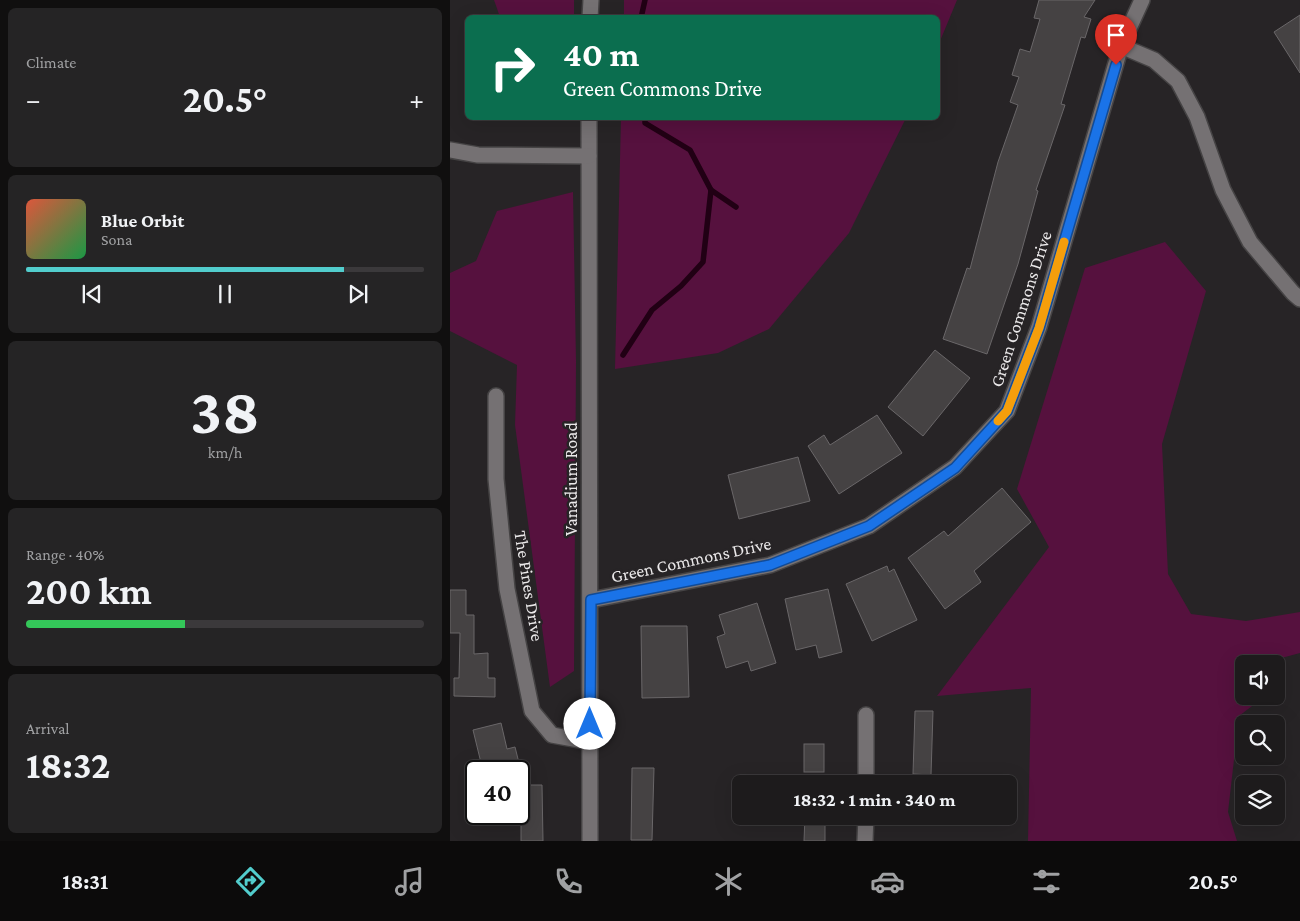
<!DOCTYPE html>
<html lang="en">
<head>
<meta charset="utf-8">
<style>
  :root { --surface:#1d1b1c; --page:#252425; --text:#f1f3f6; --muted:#a0a1a3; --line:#3b393b; --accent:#52cdcd }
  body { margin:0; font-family:"Crimson Pro",serif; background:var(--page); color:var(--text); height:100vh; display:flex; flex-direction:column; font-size:19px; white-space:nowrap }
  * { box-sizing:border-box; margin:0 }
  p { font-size:16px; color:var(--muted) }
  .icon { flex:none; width:28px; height:28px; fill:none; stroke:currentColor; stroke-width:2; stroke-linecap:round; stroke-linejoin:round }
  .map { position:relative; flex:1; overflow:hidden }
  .panel { display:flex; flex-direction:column; gap:8px; padding:8px; background:#100f0f; width:450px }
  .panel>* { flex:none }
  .hud { position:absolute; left:15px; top:15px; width:475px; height:105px; border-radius:8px; box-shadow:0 5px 20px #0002,0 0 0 1px var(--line); background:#0b6e4f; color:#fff; overflow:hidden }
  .controls { position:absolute; left:785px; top:655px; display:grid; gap:10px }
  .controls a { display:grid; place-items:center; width:50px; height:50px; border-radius:8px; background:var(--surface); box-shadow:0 5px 20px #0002,0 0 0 1px var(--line); font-size:25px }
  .speed { position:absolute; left:15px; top:760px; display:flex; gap:10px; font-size:25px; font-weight:700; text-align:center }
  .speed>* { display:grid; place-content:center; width:65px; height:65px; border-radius:50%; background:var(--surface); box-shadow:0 5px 20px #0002,0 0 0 1px var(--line); line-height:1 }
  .speed .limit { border:2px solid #111; border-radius:8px; background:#fff; color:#111 }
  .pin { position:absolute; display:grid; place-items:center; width:42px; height:42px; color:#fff; margin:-51px -21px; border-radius:50% 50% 50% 0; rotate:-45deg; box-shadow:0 0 5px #0007 }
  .pin .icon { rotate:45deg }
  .me { position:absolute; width:55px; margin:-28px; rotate:0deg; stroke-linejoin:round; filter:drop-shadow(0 0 4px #0008) }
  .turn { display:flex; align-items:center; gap:18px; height:105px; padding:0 15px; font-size:22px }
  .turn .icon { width:65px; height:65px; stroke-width:2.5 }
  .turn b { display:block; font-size:35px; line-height:42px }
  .big { font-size:38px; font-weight:700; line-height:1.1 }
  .panel .card { flex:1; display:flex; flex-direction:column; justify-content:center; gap:8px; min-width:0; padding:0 18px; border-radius:8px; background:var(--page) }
  .panel .dial { align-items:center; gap:0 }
  .dial b { font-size:65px; line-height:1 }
  .song { display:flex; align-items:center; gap:15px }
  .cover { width:60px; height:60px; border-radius:8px; background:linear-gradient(135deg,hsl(10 70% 55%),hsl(140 70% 35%)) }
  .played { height:5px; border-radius:2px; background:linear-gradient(90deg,var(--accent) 80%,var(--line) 80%) }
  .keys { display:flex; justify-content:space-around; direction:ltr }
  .heat { display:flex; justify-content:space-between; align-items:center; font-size:28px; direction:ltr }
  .charge { height:8px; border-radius:4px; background:linear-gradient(90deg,#34c759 40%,var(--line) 0) }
  .trip { position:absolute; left:282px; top:775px; width:285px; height:50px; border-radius:8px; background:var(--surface); box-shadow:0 5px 20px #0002,0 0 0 1px var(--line); font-weight:700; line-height:50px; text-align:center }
  .dock { display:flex; height:80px; justify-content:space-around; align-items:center; background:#0c0b0b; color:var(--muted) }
  .dock .icon { width:35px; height:35px }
  .dock .active { color:var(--accent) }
  .dock b { font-size:22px; color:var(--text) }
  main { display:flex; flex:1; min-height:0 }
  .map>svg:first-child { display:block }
  .green { fill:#56113e }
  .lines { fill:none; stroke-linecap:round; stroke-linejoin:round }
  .stream { stroke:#210014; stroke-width:5.5 }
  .building { fill:#454243; stroke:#6a6769 }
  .minor-casing { stroke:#454344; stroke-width:18 }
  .minor { stroke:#757173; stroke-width:15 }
  .route-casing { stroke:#114b97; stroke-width:12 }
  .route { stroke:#1a73e8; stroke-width:9 }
  .slow { stroke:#f59e0b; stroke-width:9 }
  .labels { text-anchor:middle; stroke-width:5; stroke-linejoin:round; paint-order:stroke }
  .street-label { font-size:18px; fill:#ebe9ea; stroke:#272426 }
</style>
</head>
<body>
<main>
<section class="panel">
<div class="card"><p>Climate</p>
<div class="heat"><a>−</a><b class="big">20.5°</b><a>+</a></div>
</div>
<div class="card">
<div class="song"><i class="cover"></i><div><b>Blue Orbit</b><p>Sona</p></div></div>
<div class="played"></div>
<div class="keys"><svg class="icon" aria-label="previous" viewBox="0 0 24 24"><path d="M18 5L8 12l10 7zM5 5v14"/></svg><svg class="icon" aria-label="pause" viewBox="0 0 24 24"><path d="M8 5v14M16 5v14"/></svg><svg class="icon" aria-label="next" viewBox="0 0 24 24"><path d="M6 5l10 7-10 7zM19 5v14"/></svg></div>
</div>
<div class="card dial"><b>38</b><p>km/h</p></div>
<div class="card"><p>Range · 40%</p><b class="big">200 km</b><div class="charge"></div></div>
<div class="card"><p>Arrival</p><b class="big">18:32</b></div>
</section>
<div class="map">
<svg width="850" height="841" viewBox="0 0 850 841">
  <rect width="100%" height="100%" fill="#272426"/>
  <g class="green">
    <path d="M44,0h80v17h-74z"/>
    <path d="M174,0h333l-19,46v-28l-314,-1z"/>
    <path d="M171,118h285l-57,115 -80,96 -51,24 -103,16z"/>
    <path d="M123,192l3,170 -2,309 -24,16 -35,-262 2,-60 -67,-34v-58l26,-12 21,-50z"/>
    <path d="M715,242l41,49 -44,153 6,130 23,40 55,7 54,-9v41l-26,7 -1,4h-29v32h21l-26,20 -11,96 9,29h-209l3,-153 -94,8 112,-149 -32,-58 68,-221z"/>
  </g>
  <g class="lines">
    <g class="stream">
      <path d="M191,18l4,-18"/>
      <path d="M195,118v5l45,27 21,40 25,17"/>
      <path d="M173,355l29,-45 29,-24 22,-24 8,-72"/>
    </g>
  </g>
  <g class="building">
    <path d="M589,0h56l-11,17 7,2 -6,19 -4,-1 -20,67 4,1 -29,85 2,1 -20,73 -31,90 -44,-15 24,-71 3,1 28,-107 20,-57 -8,-3 9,-25 -7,-2 8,-26 10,3 10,-33 -6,-1z"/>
    <path d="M850,15v58l-26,-41z"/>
    <path d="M485,350l35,28 -47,58 -35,-29z"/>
    <path d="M427,415l25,38 -63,41 -31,-48 16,-11 6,10z"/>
    <path d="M348,457l12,44 -71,18 -11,-44z"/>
    <path d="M552,488l29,34 -57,49 7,11 -36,27 -37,-51 36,-27 4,5z"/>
    <path d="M437,566l2,6 5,-3 23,51 -45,21 -26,-57z"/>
    <path d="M378,589l14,63 -23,6 -3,-13 -20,5 -11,-51z"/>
    <path d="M0,590h16v25h8v39l14,-1v25h7v19l-41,-1v-18h5l1,-45h-10z"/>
    <path d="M307,603l19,60 -25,8 -3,-10 -22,7 -9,-31 8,-3 -6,-19z"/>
    <path d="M191,626h46l2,71 -47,1z"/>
    <path d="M465,711h18l-2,64 -18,-1z"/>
    <path d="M51,723l6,26 8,-2 5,20 -37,4 -10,-41z"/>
    <rect x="354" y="744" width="20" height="28"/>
    <path d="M182,768h22l-2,72h-21z"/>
    <path d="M71,785h21l1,56h-22z"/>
    <path d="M355,816h20v25h-21z"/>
  </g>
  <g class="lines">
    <g class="minor-casing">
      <g id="minor">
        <path d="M140,18l1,-18"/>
        <path d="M671,46l33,14 24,21 19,36 26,73 27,52 43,51 7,6"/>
        <path d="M139,118l1,723"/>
        <path d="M0,150l28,5 111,1"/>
        <path d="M46,396v83l11,110 25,122 20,24 38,7"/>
        <path d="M141,600l179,-35 99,-39 86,-59 52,-56 32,-84 82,-281 21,-46"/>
        <path d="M416,784v-69"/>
        <path d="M415,841l1,-25"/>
      </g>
    </g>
    <use href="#minor" class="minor"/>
  </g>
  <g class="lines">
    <g class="route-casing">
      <path id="route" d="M140,724l1,-124 179,-35 99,-39 86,-58 52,-57 32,-83 77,-263"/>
    </g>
    <use href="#route" class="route"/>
    <path class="slow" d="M548,421l9,-10 32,-83 25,-86"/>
  </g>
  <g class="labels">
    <g class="street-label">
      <text transform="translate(571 309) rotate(-72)" y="6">Green Commons Drive</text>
      <text transform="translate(121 479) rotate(-90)" y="6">Vanadium Road</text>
      <text transform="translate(241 560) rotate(-12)" y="6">Green Commons Drive</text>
      <text transform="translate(79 586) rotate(81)" y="6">The Pines Drive</text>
    </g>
  </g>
</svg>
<div class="controls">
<a><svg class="icon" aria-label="sound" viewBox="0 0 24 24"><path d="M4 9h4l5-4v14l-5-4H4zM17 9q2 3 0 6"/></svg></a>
<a><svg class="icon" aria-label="search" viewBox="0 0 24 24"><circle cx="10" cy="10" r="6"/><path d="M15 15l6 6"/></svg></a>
<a><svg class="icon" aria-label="layers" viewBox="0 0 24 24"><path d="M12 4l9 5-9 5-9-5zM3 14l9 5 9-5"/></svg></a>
</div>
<div class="speed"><div class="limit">40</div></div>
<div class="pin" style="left:666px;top:65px;background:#d93025"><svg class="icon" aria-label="arrive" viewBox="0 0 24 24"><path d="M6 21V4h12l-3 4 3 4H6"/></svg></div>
<svg class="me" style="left:140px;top:724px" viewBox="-20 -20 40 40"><circle r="19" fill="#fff"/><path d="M0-13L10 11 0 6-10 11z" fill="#1a73e8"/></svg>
<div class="trip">18:32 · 1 min · 340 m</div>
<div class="hud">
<div class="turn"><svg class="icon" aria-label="right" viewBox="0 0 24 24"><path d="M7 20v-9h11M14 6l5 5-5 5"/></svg><div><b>40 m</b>Green Commons Drive</div></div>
</div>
</div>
</main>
<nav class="dock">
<b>18:31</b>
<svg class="icon active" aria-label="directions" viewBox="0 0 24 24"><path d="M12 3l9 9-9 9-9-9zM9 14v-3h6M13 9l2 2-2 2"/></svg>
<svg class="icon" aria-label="music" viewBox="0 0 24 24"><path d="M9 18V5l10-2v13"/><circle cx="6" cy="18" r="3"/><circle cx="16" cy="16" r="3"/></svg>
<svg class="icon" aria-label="phone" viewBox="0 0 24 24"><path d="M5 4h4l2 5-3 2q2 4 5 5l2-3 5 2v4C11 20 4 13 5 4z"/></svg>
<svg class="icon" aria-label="climate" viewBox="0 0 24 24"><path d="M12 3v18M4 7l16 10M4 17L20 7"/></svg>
<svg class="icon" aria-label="car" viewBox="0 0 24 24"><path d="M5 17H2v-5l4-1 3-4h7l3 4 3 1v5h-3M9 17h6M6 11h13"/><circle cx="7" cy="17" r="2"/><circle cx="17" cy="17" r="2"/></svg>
<svg class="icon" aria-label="filters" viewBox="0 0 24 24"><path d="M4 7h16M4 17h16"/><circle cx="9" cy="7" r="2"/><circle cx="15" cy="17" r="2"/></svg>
<b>20.5°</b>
</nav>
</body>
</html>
